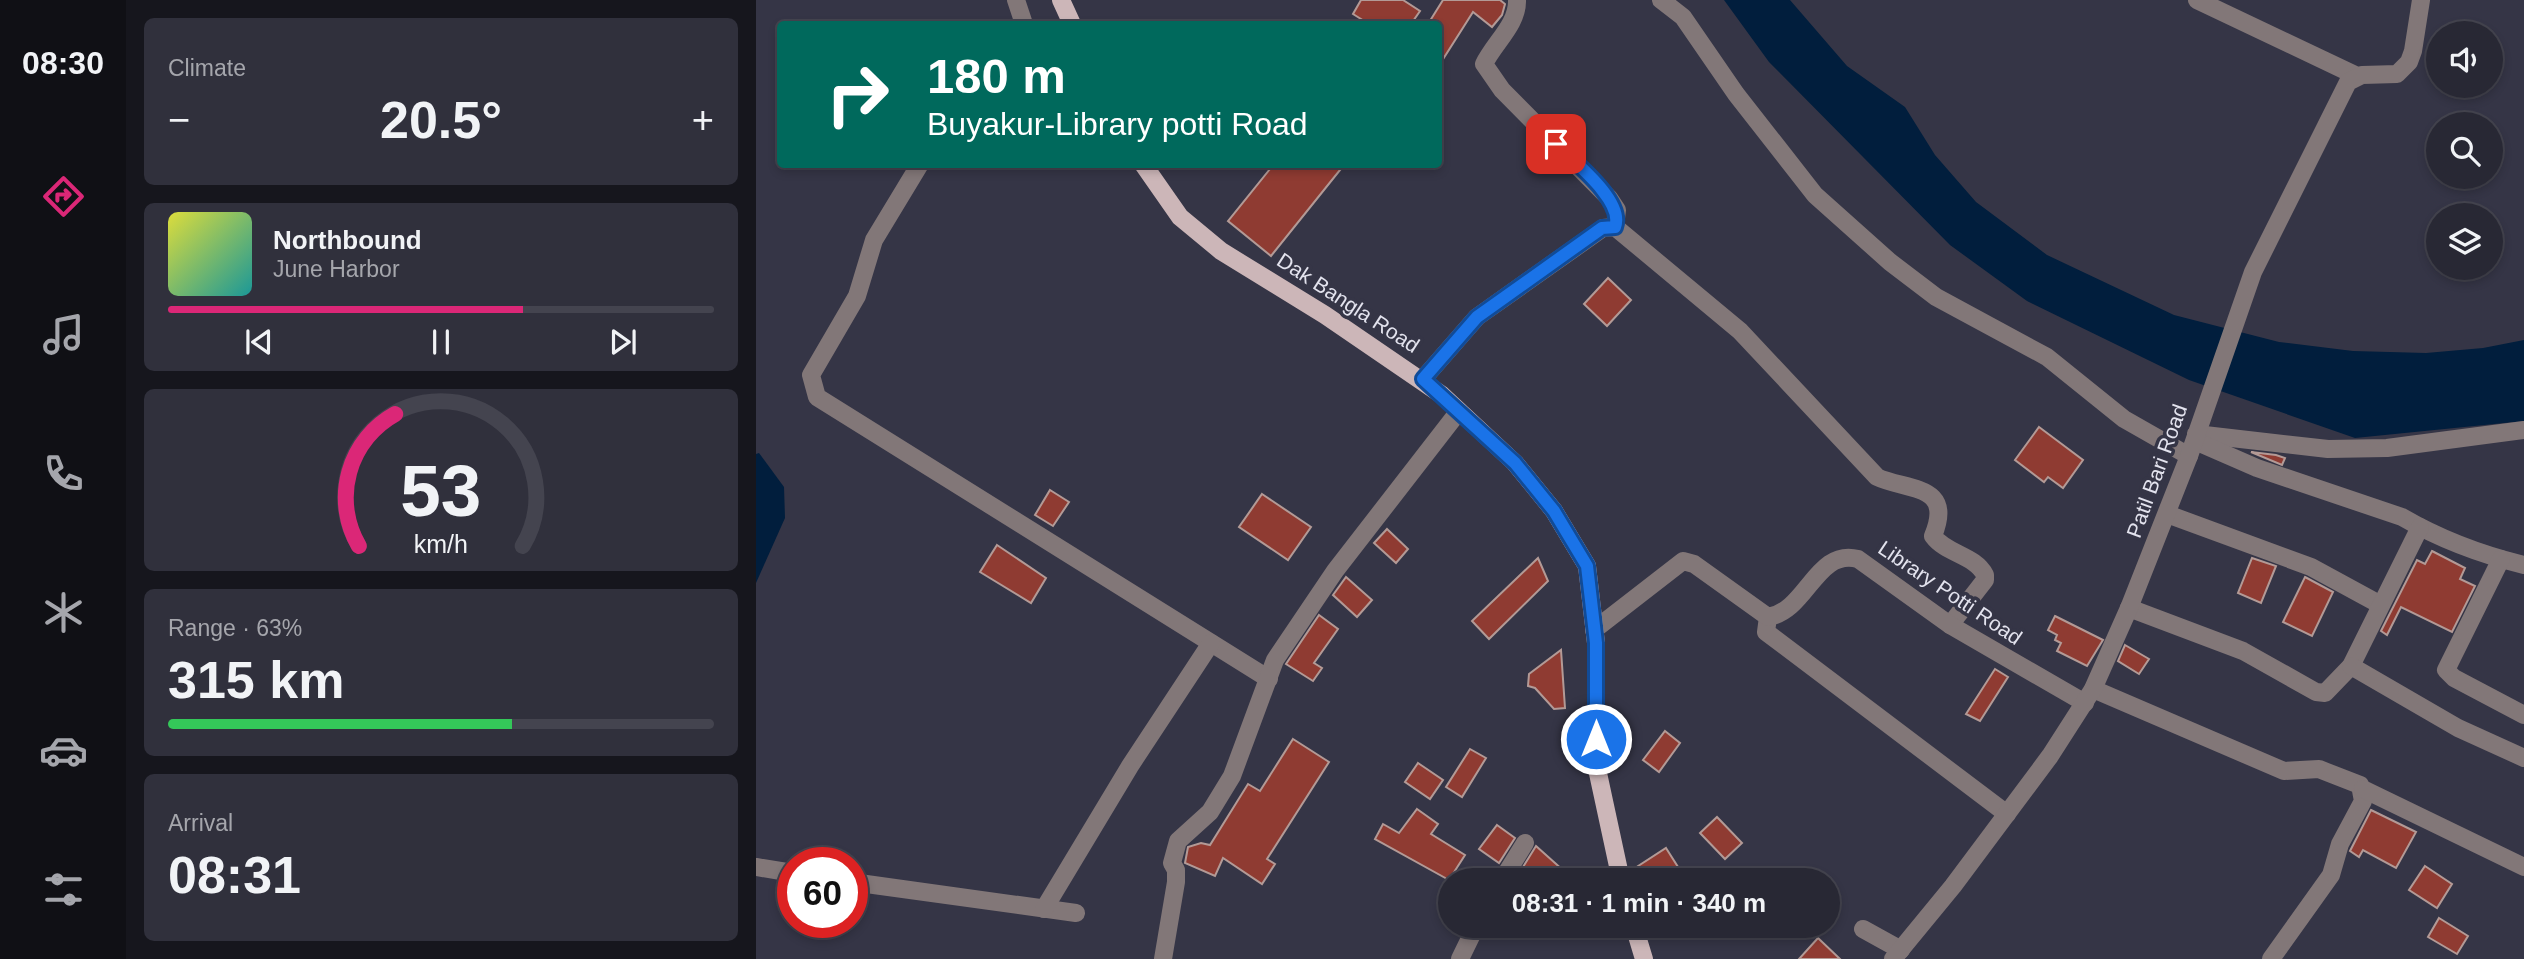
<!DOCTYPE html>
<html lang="en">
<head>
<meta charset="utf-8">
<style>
  :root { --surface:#282834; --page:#30303c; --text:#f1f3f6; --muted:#a5a6ac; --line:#44444f; --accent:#db2777 }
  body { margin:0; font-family:Arial,sans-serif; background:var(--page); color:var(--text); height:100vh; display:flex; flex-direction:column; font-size:26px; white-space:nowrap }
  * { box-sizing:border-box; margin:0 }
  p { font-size:23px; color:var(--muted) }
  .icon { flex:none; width:38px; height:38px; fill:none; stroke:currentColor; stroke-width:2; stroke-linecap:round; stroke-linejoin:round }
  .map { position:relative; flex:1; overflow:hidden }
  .side { display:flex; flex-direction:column; gap:18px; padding:18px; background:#16161d; width:630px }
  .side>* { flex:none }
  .hud { position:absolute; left:21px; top:21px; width:665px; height:147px; border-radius:7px; box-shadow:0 4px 10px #0003,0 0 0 2px var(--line); background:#00695c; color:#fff; overflow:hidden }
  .tools { position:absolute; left:1670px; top:21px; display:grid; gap:14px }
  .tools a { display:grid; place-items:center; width:77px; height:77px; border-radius:50%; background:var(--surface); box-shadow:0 4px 10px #0003,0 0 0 2px var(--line); font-size:35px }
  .speed { position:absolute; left:21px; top:847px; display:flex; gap:14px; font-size:35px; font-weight:700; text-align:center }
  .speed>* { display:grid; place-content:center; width:91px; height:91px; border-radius:50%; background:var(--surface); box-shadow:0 4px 10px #0003,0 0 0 2px var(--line); line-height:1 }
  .speed .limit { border:10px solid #d22; background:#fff; color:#111 }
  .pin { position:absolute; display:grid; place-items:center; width:60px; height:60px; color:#fff; margin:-30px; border-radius:14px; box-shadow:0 4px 10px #0006 }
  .me { position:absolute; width:77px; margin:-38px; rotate:0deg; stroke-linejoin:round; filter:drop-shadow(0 0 5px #0008) }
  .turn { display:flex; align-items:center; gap:24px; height:147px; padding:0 35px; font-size:32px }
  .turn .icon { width:91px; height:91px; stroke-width:2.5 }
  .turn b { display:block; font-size:49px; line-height:60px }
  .big { font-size:52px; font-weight:700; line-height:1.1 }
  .side .card { flex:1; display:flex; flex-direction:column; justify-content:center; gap:10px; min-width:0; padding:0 24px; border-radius:10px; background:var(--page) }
  .side .dial { align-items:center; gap:0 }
  .dial svg { height:182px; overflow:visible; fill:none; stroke:var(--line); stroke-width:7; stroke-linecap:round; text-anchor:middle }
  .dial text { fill:var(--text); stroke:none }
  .song { display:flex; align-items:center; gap:21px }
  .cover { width:84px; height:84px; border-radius:10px; background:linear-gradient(135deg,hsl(60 70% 55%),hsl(180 70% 35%)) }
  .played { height:7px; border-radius:4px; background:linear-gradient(90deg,var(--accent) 65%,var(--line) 65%) }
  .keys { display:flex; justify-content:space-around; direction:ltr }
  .heat { display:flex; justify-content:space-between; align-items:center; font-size:38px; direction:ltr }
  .charge { height:10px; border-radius:5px; background:linear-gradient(90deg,#34c759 63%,var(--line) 0) }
  .trip { position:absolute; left:682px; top:868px; width:402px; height:70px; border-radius:35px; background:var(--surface); box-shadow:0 4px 10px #0003,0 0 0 2px var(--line); font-weight:700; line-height:70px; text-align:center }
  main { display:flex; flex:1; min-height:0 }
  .tabs { display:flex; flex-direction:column; width:126px; justify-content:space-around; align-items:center; background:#101015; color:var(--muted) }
  .tabs .icon { width:49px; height:49px }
  .tabs .on { color:var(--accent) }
  .tabs b { font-size:32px; color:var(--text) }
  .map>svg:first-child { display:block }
  .water { fill:#011e3d }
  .building { fill:#8f3b32; stroke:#b39a96; stroke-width:2 }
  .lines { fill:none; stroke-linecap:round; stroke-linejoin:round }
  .minor { stroke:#827778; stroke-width:18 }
  .major { stroke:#ccb6b8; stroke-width:18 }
  .route-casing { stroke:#114b97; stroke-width:18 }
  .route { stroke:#1a73e8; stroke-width:12 }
  .labels { text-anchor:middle; stroke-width:7; stroke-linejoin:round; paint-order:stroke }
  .street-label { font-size:21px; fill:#e3e3ee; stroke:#353546 }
</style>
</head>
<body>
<main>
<nav class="tabs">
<b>08:30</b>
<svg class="icon on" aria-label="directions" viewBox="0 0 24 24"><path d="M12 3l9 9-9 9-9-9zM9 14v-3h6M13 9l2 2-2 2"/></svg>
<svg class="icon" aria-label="music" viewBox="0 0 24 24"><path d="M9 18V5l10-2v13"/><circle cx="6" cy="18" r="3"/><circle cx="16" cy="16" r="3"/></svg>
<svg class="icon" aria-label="phone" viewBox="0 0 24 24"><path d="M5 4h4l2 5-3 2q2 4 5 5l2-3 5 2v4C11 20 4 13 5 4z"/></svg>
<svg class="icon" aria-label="climate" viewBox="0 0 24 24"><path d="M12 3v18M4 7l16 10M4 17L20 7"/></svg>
<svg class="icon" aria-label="car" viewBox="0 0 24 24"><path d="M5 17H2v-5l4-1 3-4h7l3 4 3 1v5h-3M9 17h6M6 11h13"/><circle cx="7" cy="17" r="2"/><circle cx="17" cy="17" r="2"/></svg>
<svg class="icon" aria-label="filters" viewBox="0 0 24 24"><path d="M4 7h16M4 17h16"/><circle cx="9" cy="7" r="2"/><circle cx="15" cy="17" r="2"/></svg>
</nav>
<section class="side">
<div class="card"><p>Climate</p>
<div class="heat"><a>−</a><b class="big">20.5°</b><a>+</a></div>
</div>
<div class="card">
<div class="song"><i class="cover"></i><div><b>Northbound</b><p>June Harbor</p></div></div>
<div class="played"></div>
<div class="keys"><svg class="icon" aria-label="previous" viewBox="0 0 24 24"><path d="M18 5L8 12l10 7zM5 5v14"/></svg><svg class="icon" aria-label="pause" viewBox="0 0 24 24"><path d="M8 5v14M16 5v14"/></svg><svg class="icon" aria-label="next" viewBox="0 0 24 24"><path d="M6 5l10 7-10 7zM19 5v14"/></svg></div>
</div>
<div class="card dial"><svg viewBox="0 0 100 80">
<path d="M14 69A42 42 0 1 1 86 69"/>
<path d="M14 69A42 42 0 0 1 30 11" stroke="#db2777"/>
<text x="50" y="56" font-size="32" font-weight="700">53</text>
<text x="50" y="72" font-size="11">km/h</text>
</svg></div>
<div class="card"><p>Range · 63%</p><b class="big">315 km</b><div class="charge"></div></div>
<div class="card"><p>Arrival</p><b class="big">08:31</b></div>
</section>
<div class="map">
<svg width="1768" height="959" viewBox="0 0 1768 959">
  <rect width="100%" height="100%" fill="#353546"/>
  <g class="water">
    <path d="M968,0h66l57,66 58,41 30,48 41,47 71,53 127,60 105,27 74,9 73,2 57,-5 41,-8v81l-169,17 -166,-58 -162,-79 -77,-56 -181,-183z"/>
    <path d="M3,453l25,34 1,31 -29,65v-129z"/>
  </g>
  <g class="building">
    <path d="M605,0h42l17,11 -9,13h-42l-16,-10z"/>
    <path d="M687,0h57l5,4 -3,11 -10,12 -19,-15 -35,55v-43h-10z"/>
    <path d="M518,164h60l6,6 -69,86 -43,-35z"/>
    <path d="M852,278l23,22 -24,26 -23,-22z"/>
    <path d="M1283,427l44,33 -20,28 -15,-11 -4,5 -29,-22z"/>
    <path d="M1495,452l25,3 9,3 -3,7z"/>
    <path d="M294,490l19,12 -16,24 -18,-11z"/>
    <path d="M506,494l49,33 -23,33 -49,-33z"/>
    <path d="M631,529l21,20 -12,14 -22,-20z"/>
    <path d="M241,545l49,33 -15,25 -51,-31z"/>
    <path d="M1676,551l33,17 -5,11 15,7 -23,46 -51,-25 -14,28 -6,-4 36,-71 8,4z"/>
    <path d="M782,558l10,23 -59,58 -17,-18z"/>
    <path d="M1496,558l24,8 -15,37 -23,-10z"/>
    <path d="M590,577l26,23 -15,17 -24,-22z"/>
    <path d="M1549,577l28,15 -21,44 -29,-14z"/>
    <path d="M563,615l19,14 -24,34 8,5 -9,13 -27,-17z"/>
    <path d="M1299,616l48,24 -16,26 -30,-15 4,-8 -6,-3 2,-5 -9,-5z"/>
    <path d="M1369,645l24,14 -10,15 -21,-13z"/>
    <path d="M805,650l4,58 -11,1 -19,-21 -7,-2 1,-12z"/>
    <path d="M1239,669l13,8 -28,44 -14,-7z"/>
    <path d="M909,731l15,12 -21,29 -16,-12z"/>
    <path d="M537,739l36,23 -62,97 8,5 -13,20 -39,-26 -8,18 -30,-13 3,-16 13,-4 9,2 38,-61 12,7z"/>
    <path d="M714,749l16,9 -24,39 -16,-10z"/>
    <path d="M662,763l25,17 -13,19 -25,-17z"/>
    <path d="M661,809l21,15 -7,10 34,21 -16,25 -74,-41 8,-15 16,9z"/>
    <path d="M1615,810l45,22 -20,36 -33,-18 -4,7 -9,-6z"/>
    <path d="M961,817l25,26 -17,16 -25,-26z"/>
    <path d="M741,825l18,13 -16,25 -20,-14z"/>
    <path d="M780,846l38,34h-36l-15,-13z"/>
    <path d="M910,848l12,19 -21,13h-19l-6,-10z"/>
    <path d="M1669,866l27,18 -15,24 -28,-18z"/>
    <path d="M1683,918l29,18 -11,18 -29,-17z"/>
    <path d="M1062,938l22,21h-41z"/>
  </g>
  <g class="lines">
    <g class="minor">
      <path d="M260,0l8,24"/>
      <path d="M761,0c1,24 -23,43 -33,64l18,26 107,108 8,12 -2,17"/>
      <path d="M905,0l22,17 53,77 79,101 75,67 46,35 111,60 77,62 65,37"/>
      <path d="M1441,0l160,76"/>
      <path d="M164,164l-46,76 -17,56 -46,79 6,22 452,282"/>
      <path d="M667,379l54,-62 126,-89 12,-1 125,104 137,146c29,14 78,6 56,59 13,18 42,19 52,39v5l-35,45"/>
      <path d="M1440,434l132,15 59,-1 137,-18"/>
      <path d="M1439,441l62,27 145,49c36,21 81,38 122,48"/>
      <path d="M1411,514l144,53 68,37"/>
      <path d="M1745,559l-55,111 8,8 70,37"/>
      <path d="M1373,608l114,43 73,41 9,1 26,-27 69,-139"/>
      <path d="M1012,617l-2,15 241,182"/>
      <path d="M838,630l89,-69 11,3 74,53c39,-6 48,-69 90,-58l92,66 135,78"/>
      <path d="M1595,666l107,62 66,30"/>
      <path d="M1337,689l191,82 35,-2 41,16 3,16 -23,43 -9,31 -60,84"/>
      <path d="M1607,789l161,78"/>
      <path d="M0,867l37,6"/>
      <path d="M746,880l23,-37"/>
      <path d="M96,882l224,31"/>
      <path d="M288,909l86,-143 81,-123"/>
      <path d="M1107,929l38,21"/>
      <path d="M407,959l13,-77v-12l-4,-7 6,-22 32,-29 22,-36 43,-116 60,-89 124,-160"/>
      <path d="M704,959l16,-33"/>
      <path d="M1137,959l60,-73 97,-130 43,-67 36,-81 60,-152 64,-184 95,-190 14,-7 35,-1 12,-12 4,-11 8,-51"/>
    </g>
    <g class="major">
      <path d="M305,0l11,24"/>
      <path d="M387,164l37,53 41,34 104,64 117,80 73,68 39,48 33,55 9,77v121l25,116"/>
      <path d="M878,926l10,33"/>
    </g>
  </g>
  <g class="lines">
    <g class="route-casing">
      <path id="route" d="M800,144c17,17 69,57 59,83l-13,1 -125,89 -54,62 92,84 39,48 33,55 9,77v96"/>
    </g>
    <use href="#route" class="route"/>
  </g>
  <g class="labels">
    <g class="street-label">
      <text transform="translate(592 303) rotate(33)" y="7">Dak Bangla Road</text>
      <text transform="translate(1401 471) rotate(-70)" y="7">Patil Bari Road</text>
      <text transform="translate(1194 593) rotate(34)" y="7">Library Potti Road</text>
    </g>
  </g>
</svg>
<div class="tools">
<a><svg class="icon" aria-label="sound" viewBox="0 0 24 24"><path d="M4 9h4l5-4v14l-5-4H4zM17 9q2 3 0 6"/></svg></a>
<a><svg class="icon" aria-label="search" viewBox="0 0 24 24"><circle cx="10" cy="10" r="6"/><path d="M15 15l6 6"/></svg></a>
<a><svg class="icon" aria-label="layers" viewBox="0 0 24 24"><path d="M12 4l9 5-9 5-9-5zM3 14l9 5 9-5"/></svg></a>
</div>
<div class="speed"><div class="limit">60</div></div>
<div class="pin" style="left:800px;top:144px;background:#d93025"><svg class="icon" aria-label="arrive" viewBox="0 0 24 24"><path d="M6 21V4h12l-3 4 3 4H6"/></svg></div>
<svg class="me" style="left:840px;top:739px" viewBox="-20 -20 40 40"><circle r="17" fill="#1a73e8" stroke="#fff" stroke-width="3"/><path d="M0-11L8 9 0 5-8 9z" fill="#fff"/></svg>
<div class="trip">08:31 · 1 min · 340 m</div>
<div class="hud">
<div class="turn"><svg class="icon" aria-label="right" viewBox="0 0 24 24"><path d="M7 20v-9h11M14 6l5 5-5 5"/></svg><div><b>180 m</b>Buyakur-Library potti Road</div></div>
</div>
</div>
</main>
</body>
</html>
